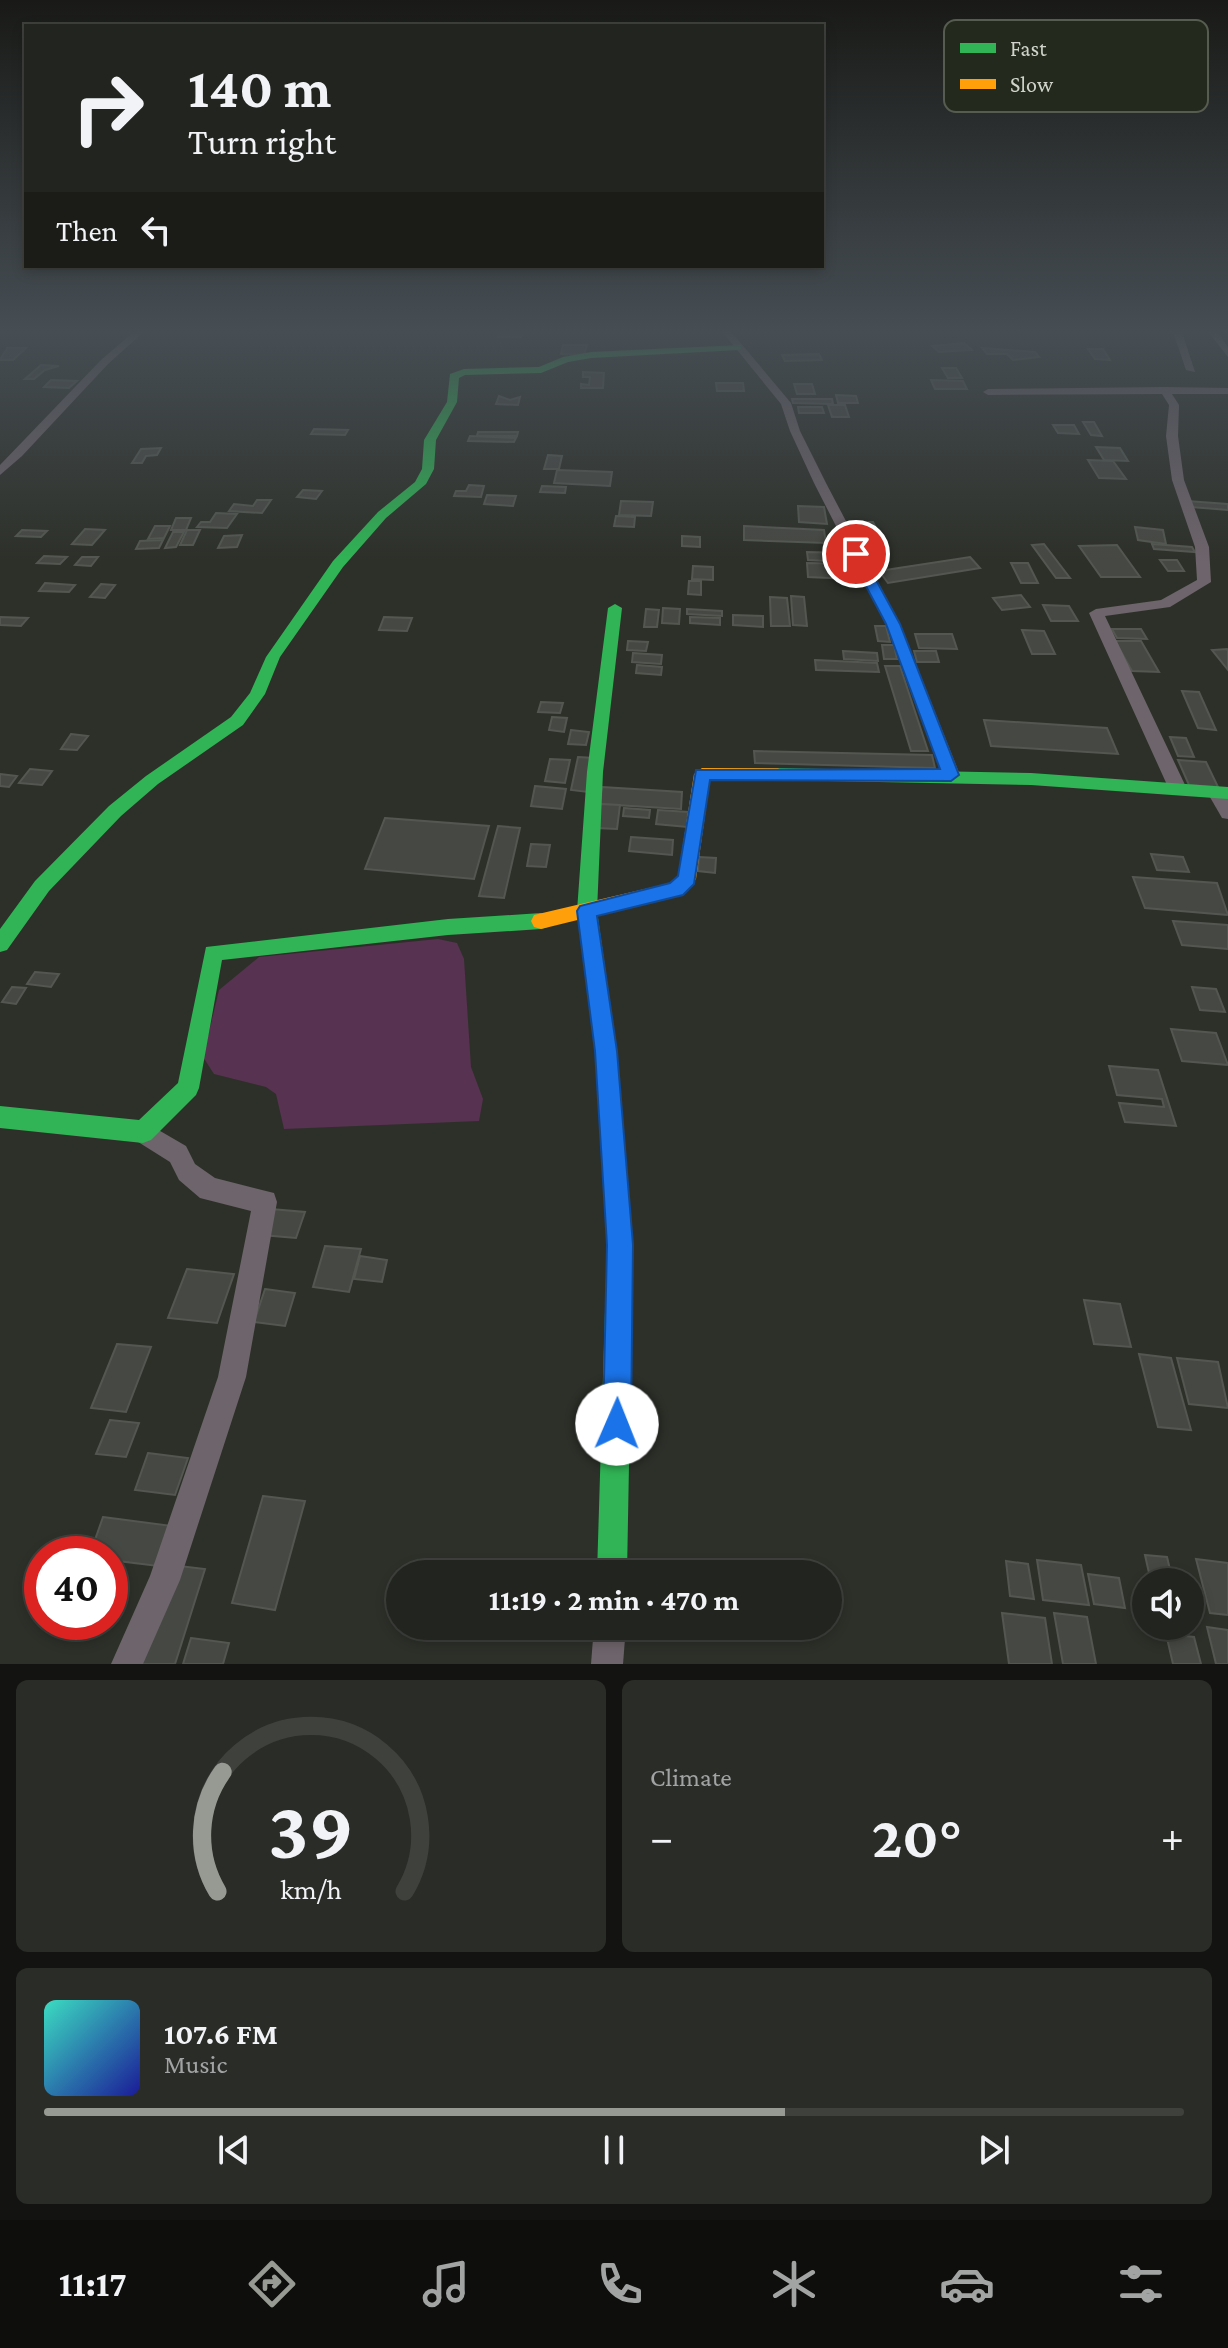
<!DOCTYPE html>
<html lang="en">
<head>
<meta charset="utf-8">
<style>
  :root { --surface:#22241f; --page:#2a2c28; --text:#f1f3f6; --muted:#a2a4a4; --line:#3f413d; --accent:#969a92 }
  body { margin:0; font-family:"Crimson Pro",serif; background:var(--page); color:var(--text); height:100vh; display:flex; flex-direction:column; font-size:30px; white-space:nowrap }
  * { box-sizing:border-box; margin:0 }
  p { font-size:26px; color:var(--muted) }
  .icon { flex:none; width:44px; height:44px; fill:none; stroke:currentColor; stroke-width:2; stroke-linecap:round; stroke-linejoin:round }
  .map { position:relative; height:1664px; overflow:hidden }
  .details { display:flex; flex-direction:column; gap:16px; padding:16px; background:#131411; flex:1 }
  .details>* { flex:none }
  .hud { position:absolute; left:24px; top:24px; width:800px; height:244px; border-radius:0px; box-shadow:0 4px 12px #0003,0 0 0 2px var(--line); background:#22241f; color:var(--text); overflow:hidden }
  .controls { position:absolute; left:1132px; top:1568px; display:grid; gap:16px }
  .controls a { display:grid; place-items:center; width:72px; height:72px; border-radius:50%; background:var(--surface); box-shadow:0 4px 12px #0003,0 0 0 2px var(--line); font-size:40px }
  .speed { position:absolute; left:24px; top:1536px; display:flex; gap:16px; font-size:40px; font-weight:700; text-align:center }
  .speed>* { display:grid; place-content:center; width:104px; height:104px; border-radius:50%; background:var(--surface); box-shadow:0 4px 12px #0003,0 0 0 2px var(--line); line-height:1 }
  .speed .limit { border:12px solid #d22; background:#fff; color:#111 }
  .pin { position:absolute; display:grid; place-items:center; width:68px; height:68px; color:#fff; margin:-34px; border:4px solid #fff; border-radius:50%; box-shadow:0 2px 8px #0007 }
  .me { position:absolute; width:88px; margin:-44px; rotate:1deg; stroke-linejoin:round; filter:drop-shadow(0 0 6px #0008) }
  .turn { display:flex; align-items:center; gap:28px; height:168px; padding:0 32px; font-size:36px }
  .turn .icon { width:104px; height:104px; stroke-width:2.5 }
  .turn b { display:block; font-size:56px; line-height:68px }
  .then { display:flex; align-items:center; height:76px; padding:0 32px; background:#0003; gap:16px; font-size:30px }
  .big { font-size:60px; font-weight:700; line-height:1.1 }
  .details .card { flex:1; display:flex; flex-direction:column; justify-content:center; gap:12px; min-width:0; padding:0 28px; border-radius:12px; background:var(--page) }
  .details .dial { align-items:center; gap:0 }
  .dial svg { height:208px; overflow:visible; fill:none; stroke:var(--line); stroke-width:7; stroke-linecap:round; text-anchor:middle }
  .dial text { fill:var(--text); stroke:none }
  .song { display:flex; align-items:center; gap:24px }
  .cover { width:96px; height:96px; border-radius:12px; background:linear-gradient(135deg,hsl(170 70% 55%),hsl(240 70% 35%)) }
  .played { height:8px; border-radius:4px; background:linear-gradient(90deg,var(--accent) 65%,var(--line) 65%) }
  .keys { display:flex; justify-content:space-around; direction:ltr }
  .heat { display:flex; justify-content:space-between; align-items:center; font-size:44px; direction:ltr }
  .details .tiles { flex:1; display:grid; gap:16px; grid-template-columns:1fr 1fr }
  .card:last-child { grid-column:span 2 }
  .trip { position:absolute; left:386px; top:1560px; width:456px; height:80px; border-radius:40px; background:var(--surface); box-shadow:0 4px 12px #0003,0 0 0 2px var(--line); font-weight:700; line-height:80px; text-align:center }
  .tabs { display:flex; height:128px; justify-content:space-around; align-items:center; background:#0e0e0c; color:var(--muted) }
  .tabs .icon { width:56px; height:56px }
  .tabs .selected { color:var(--accent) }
  .tabs b { font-size:36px; color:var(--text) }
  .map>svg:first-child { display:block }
  .water { fill:#573251 }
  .building { fill:#464843; stroke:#545751; stroke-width:2 }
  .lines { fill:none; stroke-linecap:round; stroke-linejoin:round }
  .street { fill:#6e646b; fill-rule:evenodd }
  .fast { fill:#30b455; fill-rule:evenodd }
  .slow { fill:#ff9f0a; fill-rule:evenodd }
  .route { fill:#1a73e8; stroke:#114b97; stroke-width:2 }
  .key { fill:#23291c; stroke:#575c50; stroke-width:2 }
  .key-label { font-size:22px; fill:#cfd3ca }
</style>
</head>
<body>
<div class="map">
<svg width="1228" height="1664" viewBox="0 0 1228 1664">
  <rect width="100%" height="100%" fill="#2d3029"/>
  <path class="water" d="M438,939l19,4 7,16 7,108 12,32 -4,22 -195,8 -8,-35 -10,-7 -52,-13 -11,-17 16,-67 40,-33z"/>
  <g class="building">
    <path d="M500,330h23l-2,7h-23z"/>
    <path d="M964,343l8,7 -33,2 -7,-6z"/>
    <path d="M563,345h24l-3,10 -23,-1z"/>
    <path d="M7,348h19l-13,12h-13z"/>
    <path d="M982,348l53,4 4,5 -26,3 -6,-6h-20z"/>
    <path d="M1088,349h15l7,11 -15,-1z"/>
    <path d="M819,354l3,6 -37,1 -3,-6z"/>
    <path d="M41,365l18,1 -14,4 -11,9h-9z"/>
    <path d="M942,368h14l6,10h-14z"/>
    <path d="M583,372l21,1 -1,15h-22v-4l8,1 1,-8h-7z"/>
    <path d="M51,380l26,1 -8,7 -25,-1z"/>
    <path d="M931,380l32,1 4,8h-32z"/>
    <path d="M716,383h27l1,8h-27z"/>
    <path d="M794,384h18l3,10h-18z"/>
    <path d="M836,395l20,1 2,7h-20z"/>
    <path d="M499,396l11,4 10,-3 -2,8 -22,-1z"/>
    <path d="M792,399h40l1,5 -40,-1z"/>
    <path d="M828,405h17l4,12h-17z"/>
    <path d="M798,407h24l2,6h-25z"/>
    <path d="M1083,422h11l8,14 -11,-1z"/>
    <path d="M1053,425h21l5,9 -21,-1z"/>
    <path d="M314,429l34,1 -3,5 -34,-1z"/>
    <path d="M478,432h40l-1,4h-40z"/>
    <path d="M470,436l46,2 -2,4 -46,-1z"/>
    <path d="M1096,447l24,1 8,13 -24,-1z"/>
    <path d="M161,448l-4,7 -11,1 -4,7h-10l9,-14z"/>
    <path d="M548,455l14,1 -3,13h-15z"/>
    <path d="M1088,460l25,1 13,18 -27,-1z"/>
    <path d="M557,470l55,2 -2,14 -56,-3z"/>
    <path d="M469,485l15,1 -3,11 -27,-1 2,-5h10z"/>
    <path d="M542,486l24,1 -1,6 -25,-1z"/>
    <path d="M303,490l19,1 -6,8 -19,-2z"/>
    <path d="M487,495l29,1 -3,10 -29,-2z"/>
    <path d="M257,500h14l-9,13 -33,-2 5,-7 19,2z"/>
    <path d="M621,501l32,1 -2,14 -32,-1z"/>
    <path d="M1187,501l41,3v6l-37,-3z"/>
    <path d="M798,506l26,1 3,17 -28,-2z"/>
    <path d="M216,513l21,1 -10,14 -30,-1 4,-5h9z"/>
    <path d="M616,516l19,1 -1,10 -20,-1z"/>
    <path d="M176,518h15l-5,12h-15z"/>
    <path d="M852,522h21l4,8h-22z"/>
    <path d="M155,526h15l-6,12 -16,1z"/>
    <path d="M744,526l80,4 2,13 -82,-3z"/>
    <path d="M1135,527l28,3 3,14 -28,-4z"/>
    <path d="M85,529l20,1 -13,15 -20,-1z"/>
    <path d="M22,530l25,1 -6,6 -25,-1z"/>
    <path d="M187,530h13l-7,15h-13z"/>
    <path d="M173,532h11l-8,15 -11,1z"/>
    <path d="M242,535l-5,12 -19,1 6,-12z"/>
    <path d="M682,536l18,1v10l-18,-1z"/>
    <path d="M163,540l-4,8 -23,1 4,-8z"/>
    <path d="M1044,544l26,34h-14l-24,-33z"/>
    <path d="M1152,544l40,3 3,5 -41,-3z"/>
    <path d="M1117,545l23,32h-39l-22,-31z"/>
    <path d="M807,552l38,1 1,9 -38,-2z"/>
    <path d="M44,556l23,1 -7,7 -23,-1z"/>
    <path d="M82,557h16l-7,9 -16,-1z"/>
    <path d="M970,557l10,11 -92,15 -9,-12z"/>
    <path d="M1160,560h17l7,11h-16z"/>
    <path d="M807,563l42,1 2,15 -43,-2z"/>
    <path d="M1011,563h17l10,20h-17z"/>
    <path d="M693,566l20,1v13l-21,-1z"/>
    <path d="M689,581h12v14l-13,-1z"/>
    <path d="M45,583l30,2 -6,7 -30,-1z"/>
    <path d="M101,584l14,1 -10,13 -15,-1z"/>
    <path d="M1021,595l9,12 -28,3 -9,-12z"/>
    <path d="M791,596l13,1 3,29 -14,-1z"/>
    <path d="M770,597l17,1 3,28h-19z"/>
    <path d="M1043,605l26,1 9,15h-27z"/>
    <path d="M663,608l17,1 -1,15 -17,-1z"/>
    <path d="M646,609l13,1 -2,17h-13z"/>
    <path d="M687,609l35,2v5l-35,-2z"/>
    <path d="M733,615l30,1v11l-30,-2z"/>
    <path d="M0,617l28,1 -7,8 -21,-1z"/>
    <path d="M384,617l28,1 -5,13 -28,-1z"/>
    <path d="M690,617l30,1v7l-30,-2z"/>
    <path d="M875,626h11l4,16 -12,-1z"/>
    <path d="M1112,629h29l6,10 -30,-1z"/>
    <path d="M1022,630l22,1 11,23h-23z"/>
    <path d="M915,634h37l5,15 -38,-1z"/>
    <path d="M628,641l20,1 -2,9 -19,-1z"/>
    <path d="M1115,641h26l18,31 -27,-1z"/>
    <path d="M882,645h12l3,14h-13z"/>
    <path d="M1227,649l1,2v19l-16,-20z"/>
    <path d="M843,651l34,2 1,8 -34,-2z"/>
    <path d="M914,651h22l3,11h-22z"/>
    <path d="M633,653l29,2 -1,9 -29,-2z"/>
    <path d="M815,660l62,3 2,9 -63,-2z"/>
    <path d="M637,665l25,2 -1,8 -25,-2z"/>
    <path d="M885,666h15l28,85h-17z"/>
    <path d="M1182,691l17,1 17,38 -18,-2z"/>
    <path d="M541,702l22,1 -3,10 -22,-1z"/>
    <path d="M552,717l15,1 -3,14 -15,-2z"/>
    <path d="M984,720l123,8 11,26 -127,-8z"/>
    <path d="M571,730l18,2 -3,13 -18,-1z"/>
    <path d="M71,734l17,2 -11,14 -16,-1z"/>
    <path d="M1170,737l16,1 8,19 -16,-1z"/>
    <path d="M754,751l178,4 3,13 -180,-5z"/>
    <path d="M578,757l16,1 -6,34 -17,-2z"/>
    <path d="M550,759l20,1 -5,23 -20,-2z"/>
    <path d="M1178,760l28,2 12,25 -29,-2z"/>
    <path d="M30,769l22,2 -10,14 -23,-2z"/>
    <path d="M0,774l17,2 -8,11 -9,-1z"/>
    <path d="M535,786l31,3 -4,20 -31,-3z"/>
    <path d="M602,787l80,5 -1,17 -82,-5z"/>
    <path d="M599,804l21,1 -3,24 -21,-1z"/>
    <path d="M624,808l26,2 -1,8 -26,-2z"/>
    <path d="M658,810l30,2 -1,15 -31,-3z"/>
    <path d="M385,818l104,8 -15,53 -109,-10z"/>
    <path d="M498,826l22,2 -16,70 -25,-2z"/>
    <path d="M631,837l42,3 -1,15 -43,-4z"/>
    <path d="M531,844l19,1 -4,22 -19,-1z"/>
    <path d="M1151,854l32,3 6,15 -32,-2z"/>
    <path d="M699,857l17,1 -1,15 -17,-2z"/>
    <path d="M1133,877l84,6 11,32 -83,-7z"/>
    <path d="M1173,921l55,4v24l-46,-4z"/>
    <path d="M35,972l24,2 -8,13 -24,-3z"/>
    <path d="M12,987l14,1 -10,16 -14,-2z"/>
    <path d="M1192,987l24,2 9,23 -25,-2z"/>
    <path d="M1171,1029l45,4 12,32 -46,-4z"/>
    <path d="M1109,1066l49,4 18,56 -51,-4 -6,-19 45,4 -2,-8 -45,-4z"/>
    <path d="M271,1209l34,3 -9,26 -34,-3z"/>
    <path d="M325,1246l36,3 -12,43 -36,-5z"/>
    <path d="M360,1256l27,4 -5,22 -28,-3z"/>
    <path d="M187,1269l47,5 -17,49 -49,-5z"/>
    <path d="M265,1289l30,4 -10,33 -31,-4z"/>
    <path d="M1084,1300l36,4 11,43 -37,-3z"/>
    <path d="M117,1344l34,3 -25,65 -35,-4z"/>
    <path d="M1139,1354l32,4 20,72 -33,-3z"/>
    <path d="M1177,1358l41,4 10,46 -39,-4z"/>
    <path d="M110,1420l29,3 -13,34 -30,-3z"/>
    <path d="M148,1453l40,5 -13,37 -40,-5z"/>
    <path d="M263,1496l42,5 -30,109 -43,-7z"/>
    <path d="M103,1517l69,9 -14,40 -48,-6v-6h-20z"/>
    <path d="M1145,1555l22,2 6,25h-22z"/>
    <path d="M1196,1559l32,4v52l-18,-2z"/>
    <path d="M1037,1560l44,5 8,40 -46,-5z"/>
    <path d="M1006,1561l22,3 6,35 -24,-3z"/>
    <path d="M171,1565l34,4 -30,95h-37z"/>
    <path d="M1088,1574l31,4 6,30 -31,-4z"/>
    <path d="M1002,1613l43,5 7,46h-43z"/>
    <path d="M1054,1613l33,4 9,47h-33z"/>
    <path d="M1207,1627l21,3v34h-12z"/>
    <path d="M1166,1634l28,3 7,27h-28z"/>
    <path d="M191,1638l38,5 -6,21h-40z"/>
  </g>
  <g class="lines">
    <g class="street">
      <path d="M137,329h10l-39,35 -86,92 -22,19v-10l101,-105z"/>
      <path d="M720,329h9l62,74 9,28 26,52 74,141 60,151 -3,4 -6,2 -9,-6 -56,-151 -72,-141 -24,-52 -9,-27z"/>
      <path d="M1172,329h9l14,43 -9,-2z"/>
      <path d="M1206,329h9l13,18v10z"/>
      <path d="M1164,387l64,1v6h-56l7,11 -1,31 6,44 25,67 2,35 -41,25 -65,9 81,171 -9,6 -9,-6 -79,-174 7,-4 65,-9 36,-20 -2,-33 -23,-67 -6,-44 3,-31 -7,-11 -174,1 -5,-3 5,-3z"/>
      <path d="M1216,786l6,2 6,10v21l-6,-1 -15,-26z"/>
      <path d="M143,1121l43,25 9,18 20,14 59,15 3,9 -31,175 -66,203 -37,84h-32l39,-88 68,-199 33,-166 -51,-13 -21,-18 -9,-18 -35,-22 -4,-8 4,-8z"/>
      <path d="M594,1626h32l-3,38h-32z"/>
    </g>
    <g class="fast">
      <path d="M741,345v4l-3,1 -147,8 -23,4 -27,11 -76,2 -6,3 -2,24 -21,38 -2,29 -8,15 -40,34 -43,49 -63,90 -15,37 -22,31 -85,59 -37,32 -72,75 -42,59 -7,2v-23l35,-48 74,-75 37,-30 85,-59 19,-24 16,-36 67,-96 45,-49 37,-30 7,-13 2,-29 23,-38 3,-28 14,-5 75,-2 24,-10 28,-5z"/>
      <path d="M615,604l7,4 -19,164 -6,139 20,140 16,194 -6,329h-30l10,-329 -12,-194 -18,-140 10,-139 21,-164z"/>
      <path d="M778,768l253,5 197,14v12l-197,-14 -253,-5 -8,-6z"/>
      <path d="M541,913l7,2 3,6 -3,6 -7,2 -93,6 -226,25 -23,128 -3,7 -45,45 -8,3 -143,-15v-22l139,14 39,-37 28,-136 242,-28z"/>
    </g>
    <path class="slow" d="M702,768h76l8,6 -8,6h-68l-14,99 -13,15 -142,35 -7,-2 -3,-6 3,-6 136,-32 8,-7 16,-102z"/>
  </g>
  <linearGradient id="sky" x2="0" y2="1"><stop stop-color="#191a17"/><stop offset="0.59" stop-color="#464e54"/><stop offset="1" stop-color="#464e54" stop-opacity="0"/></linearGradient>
  <rect width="1228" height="562" fill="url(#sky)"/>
  <path class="route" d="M856,550l6,4 38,70 59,151 -8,6 -241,-1 -16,104 -11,11 -86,21 20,135 16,194 -2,179 -4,10 -10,4 -10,-4 -4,-10 4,-179 -12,-194 -18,-140 3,-5 90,-23 8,-7 18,-106 244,-1 -54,-145 -37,-70z"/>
  <rect x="944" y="20" width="264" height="92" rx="12" class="key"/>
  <rect x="960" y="43" width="36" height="10" fill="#30b455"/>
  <rect x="960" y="79" width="36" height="10" fill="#ff9f0a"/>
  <g class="key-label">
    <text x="1010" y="56">Fast</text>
    <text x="1010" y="92">Slow</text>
  </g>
</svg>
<div class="controls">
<a><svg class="icon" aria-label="sound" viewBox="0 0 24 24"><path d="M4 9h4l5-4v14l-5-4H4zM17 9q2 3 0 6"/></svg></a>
</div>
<div class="speed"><div class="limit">40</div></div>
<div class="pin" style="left:856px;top:554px;background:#d93025"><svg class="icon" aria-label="arrive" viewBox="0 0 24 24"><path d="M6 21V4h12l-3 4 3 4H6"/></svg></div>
<svg class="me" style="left:617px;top:1424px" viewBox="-20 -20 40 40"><circle r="19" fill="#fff"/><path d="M0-13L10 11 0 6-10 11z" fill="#1a73e8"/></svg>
<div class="trip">11:19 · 2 min · 470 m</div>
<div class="hud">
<div class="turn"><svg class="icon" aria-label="right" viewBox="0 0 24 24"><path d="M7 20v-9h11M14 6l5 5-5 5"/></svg><div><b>140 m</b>Turn right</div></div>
<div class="then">Then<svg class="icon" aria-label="left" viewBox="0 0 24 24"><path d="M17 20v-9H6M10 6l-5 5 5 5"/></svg></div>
</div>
</div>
<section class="details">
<div class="tiles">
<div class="card dial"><svg viewBox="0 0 100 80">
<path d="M14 69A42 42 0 1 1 86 69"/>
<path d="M14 69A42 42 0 0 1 16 23" stroke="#969a92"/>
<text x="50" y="56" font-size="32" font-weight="700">39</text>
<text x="50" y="72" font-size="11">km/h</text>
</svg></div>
<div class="card"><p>Climate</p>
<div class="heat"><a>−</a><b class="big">20°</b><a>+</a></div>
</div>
<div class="card">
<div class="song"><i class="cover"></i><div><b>107.6 FM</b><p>Music</p></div></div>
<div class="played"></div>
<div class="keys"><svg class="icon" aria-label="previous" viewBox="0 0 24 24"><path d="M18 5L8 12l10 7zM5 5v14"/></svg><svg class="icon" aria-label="pause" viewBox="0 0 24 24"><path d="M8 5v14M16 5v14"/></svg><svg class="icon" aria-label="next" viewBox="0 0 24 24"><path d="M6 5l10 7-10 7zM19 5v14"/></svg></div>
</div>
</div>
</section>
<nav class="tabs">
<b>11:17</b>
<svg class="icon selected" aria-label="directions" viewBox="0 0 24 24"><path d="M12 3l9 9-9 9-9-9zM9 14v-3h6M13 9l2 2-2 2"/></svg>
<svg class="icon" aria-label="music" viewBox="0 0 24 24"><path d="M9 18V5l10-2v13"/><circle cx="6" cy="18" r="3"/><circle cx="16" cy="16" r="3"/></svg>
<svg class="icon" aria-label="phone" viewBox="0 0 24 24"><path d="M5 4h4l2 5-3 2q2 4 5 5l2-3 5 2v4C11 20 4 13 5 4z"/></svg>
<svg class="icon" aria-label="climate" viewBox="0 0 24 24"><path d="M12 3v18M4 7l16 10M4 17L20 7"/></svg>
<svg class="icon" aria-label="car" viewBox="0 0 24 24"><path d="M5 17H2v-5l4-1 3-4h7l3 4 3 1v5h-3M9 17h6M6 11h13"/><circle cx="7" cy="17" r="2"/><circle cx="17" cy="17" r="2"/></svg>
<svg class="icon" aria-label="filters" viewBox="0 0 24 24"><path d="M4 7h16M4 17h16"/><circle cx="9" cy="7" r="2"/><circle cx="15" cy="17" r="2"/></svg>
</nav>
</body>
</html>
